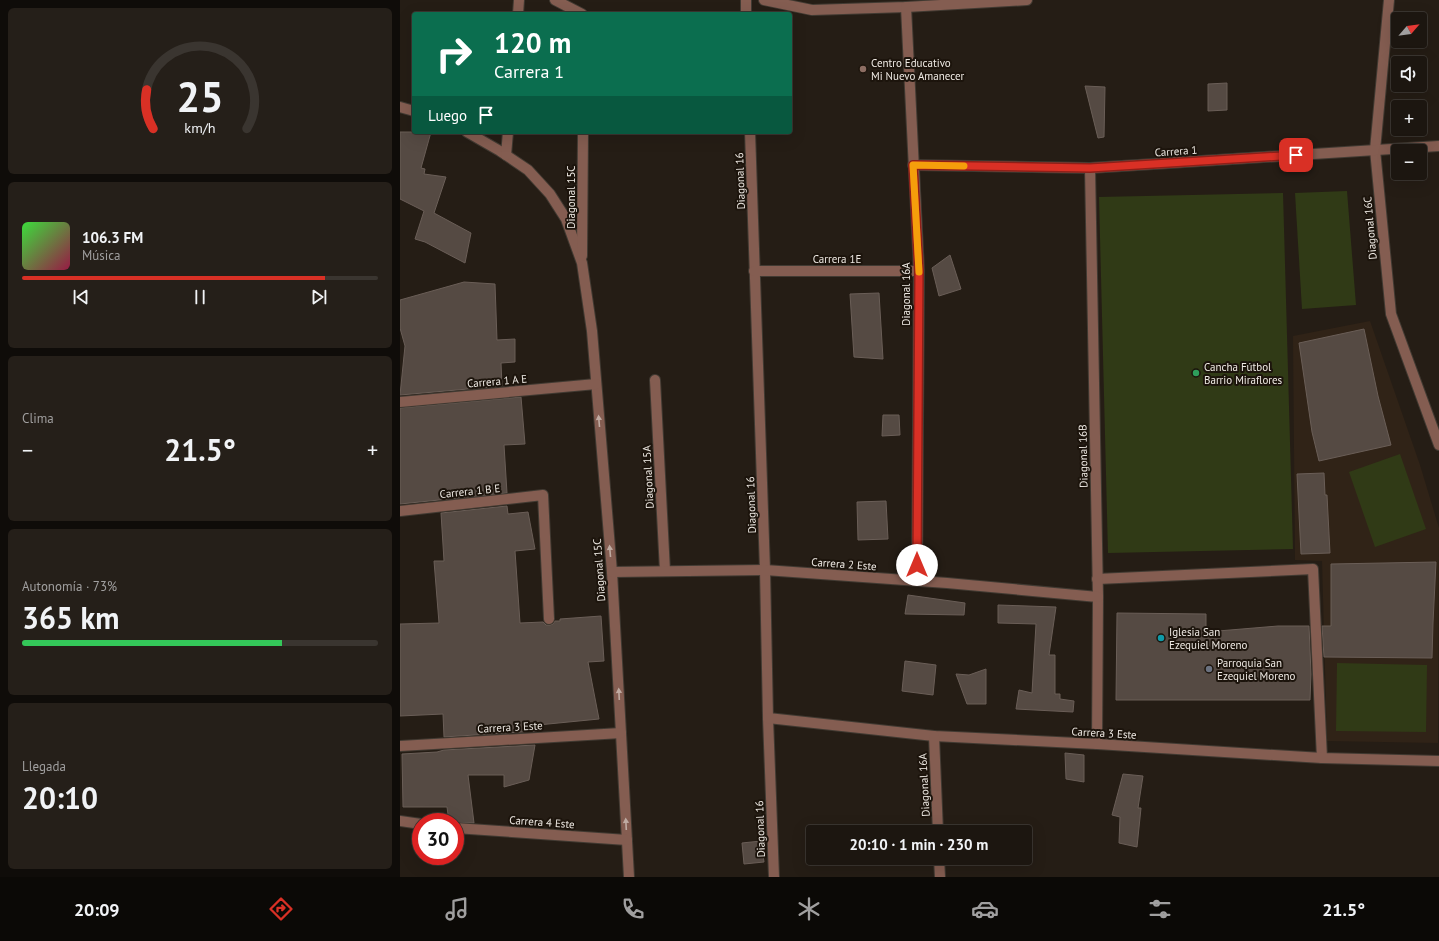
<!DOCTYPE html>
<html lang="es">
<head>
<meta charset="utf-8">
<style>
  :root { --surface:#1c1610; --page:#251f19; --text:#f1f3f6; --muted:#a09f9f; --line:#3a3530; --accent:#d93025 }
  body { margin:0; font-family:"PT Sans",sans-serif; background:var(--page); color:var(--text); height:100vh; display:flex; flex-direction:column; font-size:15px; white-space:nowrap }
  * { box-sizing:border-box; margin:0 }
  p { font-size:13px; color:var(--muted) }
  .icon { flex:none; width:22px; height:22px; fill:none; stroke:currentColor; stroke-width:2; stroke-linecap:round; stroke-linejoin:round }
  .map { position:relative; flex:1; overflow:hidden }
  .side { display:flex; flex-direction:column; gap:8px; padding:8px; background:#0f0c09; width:400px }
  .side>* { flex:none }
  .banner { position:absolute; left:12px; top:12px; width:380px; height:122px; border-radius:4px; box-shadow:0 4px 16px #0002,0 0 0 1px var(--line); background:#0b6e4f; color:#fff; overflow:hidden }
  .needle { width:26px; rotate:62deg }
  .buttons { position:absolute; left:991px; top:12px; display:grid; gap:8px }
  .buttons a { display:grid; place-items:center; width:36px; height:36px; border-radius:4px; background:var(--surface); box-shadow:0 4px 16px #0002,0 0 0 1px var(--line); font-size:20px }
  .speed { position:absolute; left:12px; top:813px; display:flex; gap:8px; font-size:20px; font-weight:700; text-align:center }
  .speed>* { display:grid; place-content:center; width:52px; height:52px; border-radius:50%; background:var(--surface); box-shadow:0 4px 16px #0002,0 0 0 1px var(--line); line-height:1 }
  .speed .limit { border:6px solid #d22; background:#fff; color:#111 }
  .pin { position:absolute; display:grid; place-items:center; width:34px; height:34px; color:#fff; margin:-17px; border-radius:8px; box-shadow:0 2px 6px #0006 }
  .me { position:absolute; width:44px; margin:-22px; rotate:0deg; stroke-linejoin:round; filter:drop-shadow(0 0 3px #0008) }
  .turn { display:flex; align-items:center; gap:14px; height:84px; padding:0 16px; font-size:18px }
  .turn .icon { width:52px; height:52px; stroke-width:2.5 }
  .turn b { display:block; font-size:28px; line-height:34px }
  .then { display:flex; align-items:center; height:38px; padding:0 16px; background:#0003; gap:8px; font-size:15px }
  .big { font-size:30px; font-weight:700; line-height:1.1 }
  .side .widget { flex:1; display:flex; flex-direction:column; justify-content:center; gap:6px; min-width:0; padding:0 14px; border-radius:6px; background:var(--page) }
  .side .dial { align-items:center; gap:0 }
  .dial svg { height:104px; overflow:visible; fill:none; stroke:var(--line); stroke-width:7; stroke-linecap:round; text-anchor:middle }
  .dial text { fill:var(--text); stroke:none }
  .song { display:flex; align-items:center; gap:12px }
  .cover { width:48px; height:48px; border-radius:6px; background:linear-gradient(135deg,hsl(120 70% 55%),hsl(340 70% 35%)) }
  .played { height:4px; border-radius:2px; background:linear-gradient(90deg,var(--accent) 85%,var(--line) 85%) }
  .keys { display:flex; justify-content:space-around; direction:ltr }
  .heat { display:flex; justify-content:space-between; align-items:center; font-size:22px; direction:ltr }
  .charge { height:6px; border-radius:3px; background:linear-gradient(90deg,#34c759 73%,var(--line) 0) }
  .trip { position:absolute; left:406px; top:825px; width:226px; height:40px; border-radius:4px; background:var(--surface); box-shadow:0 4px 16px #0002,0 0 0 1px var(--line); font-weight:700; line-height:40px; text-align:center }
  .tabs { display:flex; height:64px; justify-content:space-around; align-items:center; background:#0b0906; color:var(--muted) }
  .tabs .icon { width:28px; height:28px }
  .tabs .current { color:var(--accent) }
  .tabs b { font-size:18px; color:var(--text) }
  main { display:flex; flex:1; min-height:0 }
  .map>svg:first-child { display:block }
  .built { fill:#302317 }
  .green { fill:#303a16 }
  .building { fill:#554a43; stroke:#6a5e57 }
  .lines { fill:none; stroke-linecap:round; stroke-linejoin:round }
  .pedestrian-casing { stroke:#413a32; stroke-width:12 }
  .minor-casing { stroke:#413a32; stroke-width:12 }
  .pedestrian { stroke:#845d51; stroke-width:10 }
  .minor { stroke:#845d51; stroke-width:10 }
  .oneway { fill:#bfaba2 }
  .route-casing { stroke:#8d1f18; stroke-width:10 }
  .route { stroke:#d93025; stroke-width:7 }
  .slow { stroke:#f59e0b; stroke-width:7 }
  .education-dot { fill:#8d6e63; stroke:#1c140c; stroke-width:1.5 }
  .leisure-dot { fill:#2e9e5b; stroke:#1c140c; stroke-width:1.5 }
  .culture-dot { fill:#0f9aa8; stroke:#1c140c; stroke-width:1.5 }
  .worship-dot { fill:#6b7280; stroke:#1c140c; stroke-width:1.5 }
  .labels { text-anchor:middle; stroke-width:4; stroke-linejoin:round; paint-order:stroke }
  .poi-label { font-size:11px; fill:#efeae4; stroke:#1c140c; text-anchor:start }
  .street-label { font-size:11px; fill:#efeae4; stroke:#1c140c }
</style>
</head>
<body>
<main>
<section class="side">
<div class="widget dial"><svg viewBox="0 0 100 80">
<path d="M14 69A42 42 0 1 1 86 69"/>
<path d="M14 69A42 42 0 0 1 9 39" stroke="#d93025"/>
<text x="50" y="56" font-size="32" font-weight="700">25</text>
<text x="50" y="72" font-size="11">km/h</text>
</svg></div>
<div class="widget">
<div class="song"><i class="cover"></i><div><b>106.3 FM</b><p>Música</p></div></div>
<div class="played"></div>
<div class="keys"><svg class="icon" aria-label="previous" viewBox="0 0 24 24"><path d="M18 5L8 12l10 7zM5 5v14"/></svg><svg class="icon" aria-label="pause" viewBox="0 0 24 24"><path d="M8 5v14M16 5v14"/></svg><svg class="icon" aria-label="next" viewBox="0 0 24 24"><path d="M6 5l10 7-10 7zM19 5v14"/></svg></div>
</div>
<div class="widget"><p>Clima</p>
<div class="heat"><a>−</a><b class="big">21.5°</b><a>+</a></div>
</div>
<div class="widget"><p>Autonomía · 73%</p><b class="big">365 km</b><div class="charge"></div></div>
<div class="widget"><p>Llegada</p><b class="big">20:10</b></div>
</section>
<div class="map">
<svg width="1039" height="877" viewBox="0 0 1039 877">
  <rect width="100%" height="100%" fill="#251d15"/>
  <path class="built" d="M970,321l50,144 19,63 -1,215 -111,-2 -5,-180 -27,-1 -2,-224z"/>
  <g class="green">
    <path d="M947,191l9,114 -54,4 -7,-116z"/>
    <path d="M883,193l10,356 -185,4 -9,-356z"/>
    <path d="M1000,454l26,75 -51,18 -26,-75z"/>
    <path d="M937,663l90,2 -1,67 -90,-1z"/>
  </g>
  <g class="building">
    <path d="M827,83v27l-19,1v-27z"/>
    <path d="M685,86l20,1 -1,50 -6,1z"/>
    <path d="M0,132h31l-10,36 4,1 -1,5 22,3 -12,36 37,20 -6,30 -40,-21 -10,-3 9,-28 -24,-12z"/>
    <path d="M550,255l11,34 -22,7 -7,-28z"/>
    <path d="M64,282l31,2 2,56 18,-1v23l-14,1 1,23 -102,9 5,-49 -5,-18v-28z"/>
    <path d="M479,293l4,66 -29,-2 -4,-63z"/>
    <path d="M964,329l14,67 13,49 -72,16 -7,-29 -13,-89z"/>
    <path d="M121,397l4,47 -21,1 3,48 -107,11v-96z"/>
    <path d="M483,415h16l1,20 -18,1z"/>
    <path d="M924,473l1,22h2l3,58 -29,1 -4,-80z"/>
    <path d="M486,501l2,38 -30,1 -1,-38z"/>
    <path d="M107,506l1,8 20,-2 7,37 -20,2 5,72 23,-1 3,3h4l3,-1 2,-3h5v-2l41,-3 3,45 -16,1 11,57 -61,6 -1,6 -93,6 -1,-23 -43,2v-92l39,-1 -5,-62h10l-3,-48z"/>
    <path d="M1036,562l-3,61 -1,35 -108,-1 -2,-31h9v-62z"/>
    <path d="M508,595l57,8 -1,12 -59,-1z"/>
    <path d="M598,605l58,2 -7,48h6v39h5v5l14,2 -1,11 -57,-3 3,-19 13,3 4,-69 -38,-1z"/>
    <path d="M717,613l89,1v18l72,-6h31l2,48 -1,26h-194z"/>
    <path d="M505,661l31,4 -3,30 -31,-4z"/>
    <path d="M586,669v35h-19l-11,-30 13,1z"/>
    <path d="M135,745l-6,35 -25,7v-12h-36l6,48 -25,-1 -2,-15h-44l-1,-53 35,-2 7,-2z"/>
    <path d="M665,753l19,2v27l-18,-3z"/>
    <path d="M723,774l20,2 -5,32h3l-4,39 -18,-4 1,-26 -8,-2z"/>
    <path d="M361,841l3,21 -20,2 -2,-21z"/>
  </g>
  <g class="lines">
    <g class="pedestrian-casing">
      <path id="pedestrian" d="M697,579l216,-10 9,189"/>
    </g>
    <g class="minor-casing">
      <g id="minor">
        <path d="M155,0l27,14"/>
        <path d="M346,0v14"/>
        <path d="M364,0l48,10 94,-3 121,-7"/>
        <path d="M989,0l-14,150 16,164 48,131"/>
        <path d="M506,7l13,264 -2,310"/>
        <path d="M118,14l1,-14"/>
        <path d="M0,107l14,4"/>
        <path d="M67,132l33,19 28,19 22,24 16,25 16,44 10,68 20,241 17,305"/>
        <path d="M350,132l15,438 3,148 6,159"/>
        <path d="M106,155l2,-23"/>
        <path d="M513,165l177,3 349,-22"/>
        <path d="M690,168l8,429 -1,147"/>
        <path d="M182,256l1,-124"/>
        <path d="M354,271h165"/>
        <path d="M255,380l10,191"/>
        <path d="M0,402l196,-18"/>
        <path d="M0,511l143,-16 6,124"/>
        <path d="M212,572l153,-2 182,13 151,14"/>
        <path d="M368,718l166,18 163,8 225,14 117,3"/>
        <path d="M534,736l4,96"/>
        <path d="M0,746l221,-13"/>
        <path d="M0,821l21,3"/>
        <path d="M55,828l172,12"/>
        <path d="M539,858l1,19"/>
      </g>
    </g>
    <use href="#pedestrian" class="pedestrian"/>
    <use href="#minor" class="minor"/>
  </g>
  <defs><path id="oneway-solid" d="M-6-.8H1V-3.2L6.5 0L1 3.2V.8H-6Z"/></defs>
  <g class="oneway">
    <use href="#oneway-solid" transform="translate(199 421) rotate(-95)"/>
    <use href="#oneway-solid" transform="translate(210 551) rotate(-95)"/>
    <use href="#oneway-solid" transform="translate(219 694) rotate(-93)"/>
    <use href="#oneway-solid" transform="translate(226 824) rotate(-93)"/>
  </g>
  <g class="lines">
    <g class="route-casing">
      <path id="route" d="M517,565l2,-294 -6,-106 177,3 206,-13"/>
    </g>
    <use href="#route" class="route"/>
    <path class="slow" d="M519,272l-6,-107 51,1"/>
  </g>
  <circle class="education-dot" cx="463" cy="69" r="4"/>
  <circle class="leisure-dot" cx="796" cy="373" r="4"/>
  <circle class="culture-dot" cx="761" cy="638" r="4"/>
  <circle class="worship-dot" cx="809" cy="669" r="4"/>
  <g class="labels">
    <g class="poi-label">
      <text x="471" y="67">Centro Educativo<tspan x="471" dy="13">Mi Nuevo Amanecer</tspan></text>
      <text x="804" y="371">Cancha Fútbol<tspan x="804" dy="13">Barrio Miraflores</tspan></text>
      <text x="769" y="636">Iglesia San<tspan x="769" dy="13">Ezequiel Moreno</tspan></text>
      <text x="817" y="667">Parroquia San<tspan x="817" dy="13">Ezequiel Moreno</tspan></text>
    </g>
    <g class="street-label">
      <text transform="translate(776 151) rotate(-4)" y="4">Carrera 1</text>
      <text transform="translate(340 181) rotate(-92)" y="4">Diagonal 16</text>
      <text transform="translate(171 197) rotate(-90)" y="4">Diagonal 15C</text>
      <text transform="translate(970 228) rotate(-95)" y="4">Diagonal 16C</text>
      <text x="437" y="263">Carrera 1E</text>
      <text transform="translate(506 294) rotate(-90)" y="4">Diagonal 16A</text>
      <text transform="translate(97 381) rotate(-5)" y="4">Carrera 1 A E</text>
      <text transform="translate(683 456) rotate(-91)" y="4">Diagonal 16B</text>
      <text transform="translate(248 477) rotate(-93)" y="4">Diagonal 15A</text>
      <text transform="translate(70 491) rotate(-6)" y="4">Carrera 1 B E</text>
      <text transform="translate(351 505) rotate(-92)" y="4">Diagonal 16</text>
      <text transform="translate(444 564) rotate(4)" y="4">Carrera 2 Este</text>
      <text transform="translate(199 570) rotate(-94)" y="4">Diagonal 15C</text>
      <text transform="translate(110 727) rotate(-3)" y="4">Carrera 3 Este</text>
      <text transform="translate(704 733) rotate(3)" y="4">Carrera 3 Este</text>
      <text transform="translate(524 785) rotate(-93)" y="4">Diagonal 16A</text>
      <text transform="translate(142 822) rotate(4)" y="4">Carrera 4 Este</text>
      <text transform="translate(360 829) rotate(-92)" y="4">Diagonal 16</text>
    </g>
  </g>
</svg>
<div class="buttons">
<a><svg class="needle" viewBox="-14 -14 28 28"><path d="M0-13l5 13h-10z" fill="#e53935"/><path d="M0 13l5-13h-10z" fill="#a09f9f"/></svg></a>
<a><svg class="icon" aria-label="sound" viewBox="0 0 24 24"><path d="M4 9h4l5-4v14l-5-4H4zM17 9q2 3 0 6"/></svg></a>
<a>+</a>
<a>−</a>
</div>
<div class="speed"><div class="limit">30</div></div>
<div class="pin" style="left:896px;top:155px;background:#d93025"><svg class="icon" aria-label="arrive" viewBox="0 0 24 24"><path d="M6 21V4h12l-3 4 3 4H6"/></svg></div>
<svg class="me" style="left:517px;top:565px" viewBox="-20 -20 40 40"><circle r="19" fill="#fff"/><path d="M0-13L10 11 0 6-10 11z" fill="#d93025"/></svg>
<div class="trip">20:10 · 1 min · 230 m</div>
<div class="banner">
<div class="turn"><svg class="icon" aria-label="right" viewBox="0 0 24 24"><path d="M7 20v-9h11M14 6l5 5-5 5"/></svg><div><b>120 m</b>Carrera 1</div></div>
<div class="then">Luego<svg class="icon" aria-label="arrive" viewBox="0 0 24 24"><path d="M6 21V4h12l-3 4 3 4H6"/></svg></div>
</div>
</div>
</main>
<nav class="tabs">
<b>20:09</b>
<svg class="icon current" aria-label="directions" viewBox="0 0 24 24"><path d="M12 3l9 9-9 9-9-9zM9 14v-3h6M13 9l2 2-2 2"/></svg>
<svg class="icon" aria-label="music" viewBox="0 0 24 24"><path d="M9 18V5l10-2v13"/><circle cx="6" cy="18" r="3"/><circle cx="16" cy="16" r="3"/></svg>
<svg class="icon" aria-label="phone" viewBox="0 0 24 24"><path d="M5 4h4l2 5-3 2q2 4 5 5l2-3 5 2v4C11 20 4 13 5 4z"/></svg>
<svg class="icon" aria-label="climate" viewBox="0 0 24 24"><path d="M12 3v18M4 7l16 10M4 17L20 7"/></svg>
<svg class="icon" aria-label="car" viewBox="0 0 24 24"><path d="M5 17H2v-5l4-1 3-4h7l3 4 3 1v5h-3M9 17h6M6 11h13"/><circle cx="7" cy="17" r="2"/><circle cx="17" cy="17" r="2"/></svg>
<svg class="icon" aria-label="filters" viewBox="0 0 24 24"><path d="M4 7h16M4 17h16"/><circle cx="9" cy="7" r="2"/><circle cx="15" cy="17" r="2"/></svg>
<b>21.5°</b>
</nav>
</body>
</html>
